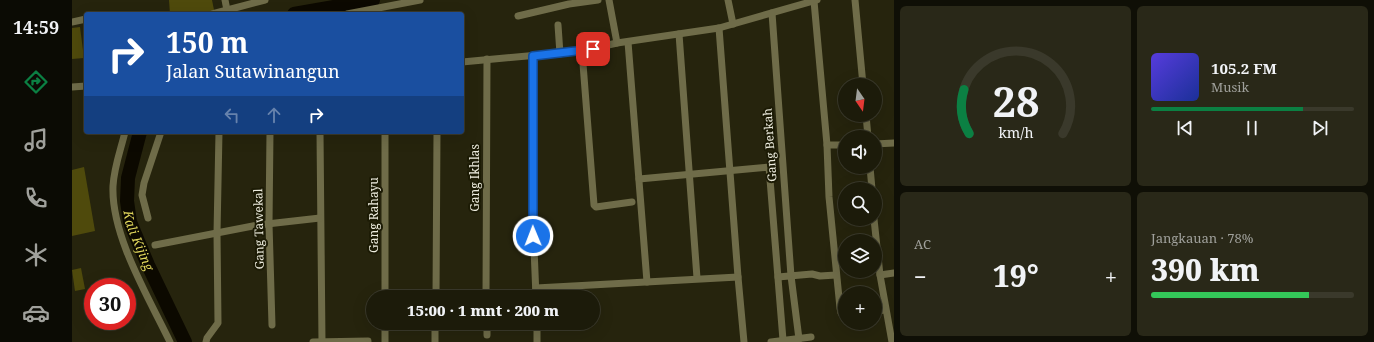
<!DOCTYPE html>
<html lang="id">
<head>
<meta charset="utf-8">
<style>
  :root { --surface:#1c1b0a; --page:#292818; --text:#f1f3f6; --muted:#a0a19c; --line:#3a392b; --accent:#0b8043 }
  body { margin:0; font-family:"Noto Serif",serif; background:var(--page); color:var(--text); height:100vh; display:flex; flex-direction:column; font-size:15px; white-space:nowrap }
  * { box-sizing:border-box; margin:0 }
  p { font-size:13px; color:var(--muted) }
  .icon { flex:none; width:22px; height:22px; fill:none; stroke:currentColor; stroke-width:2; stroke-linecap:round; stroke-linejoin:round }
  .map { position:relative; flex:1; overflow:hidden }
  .drawer { display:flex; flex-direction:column; gap:6px; padding:6px; background:#0f0f06; width:480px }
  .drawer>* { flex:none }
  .banner { position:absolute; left:12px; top:12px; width:380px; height:122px; border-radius:4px; box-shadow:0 4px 16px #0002,0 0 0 1px var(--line); background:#1a4fa0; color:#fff; overflow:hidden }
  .needle { width:26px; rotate:166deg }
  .tools { position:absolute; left:766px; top:78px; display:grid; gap:8px }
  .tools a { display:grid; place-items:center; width:44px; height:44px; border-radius:50%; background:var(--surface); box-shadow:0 4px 16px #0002,0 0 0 1px var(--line); font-size:20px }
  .speed { position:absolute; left:12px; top:278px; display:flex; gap:8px; font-size:20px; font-weight:700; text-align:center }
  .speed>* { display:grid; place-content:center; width:52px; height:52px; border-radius:50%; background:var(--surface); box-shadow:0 4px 16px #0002,0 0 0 1px var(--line); line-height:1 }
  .speed .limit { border:6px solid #d22; background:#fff; color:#111 }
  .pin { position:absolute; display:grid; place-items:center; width:34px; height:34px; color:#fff; margin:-17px; border-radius:8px; box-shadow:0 2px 6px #0006 }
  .me { position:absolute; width:44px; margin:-22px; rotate:359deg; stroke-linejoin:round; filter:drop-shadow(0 0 3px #0008) }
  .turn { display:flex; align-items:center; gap:14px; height:84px; padding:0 16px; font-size:18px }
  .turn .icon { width:52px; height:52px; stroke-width:2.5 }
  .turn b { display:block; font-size:28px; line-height:34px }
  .lanes { display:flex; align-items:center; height:38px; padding:0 16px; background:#0003; justify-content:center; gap:20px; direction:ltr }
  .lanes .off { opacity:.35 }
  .big { font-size:30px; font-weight:800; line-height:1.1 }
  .drawer .card { flex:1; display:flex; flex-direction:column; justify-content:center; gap:6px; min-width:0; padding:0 14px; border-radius:6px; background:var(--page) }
  .drawer .dial { align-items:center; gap:0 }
  .dial svg { height:104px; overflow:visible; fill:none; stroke:var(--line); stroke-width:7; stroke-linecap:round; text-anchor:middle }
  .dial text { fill:var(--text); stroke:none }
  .song { display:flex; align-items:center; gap:12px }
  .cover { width:48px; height:48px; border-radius:6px; background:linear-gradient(135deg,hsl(250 70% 55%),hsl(230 70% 35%)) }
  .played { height:4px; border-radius:2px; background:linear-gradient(90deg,var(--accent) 75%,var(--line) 75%) }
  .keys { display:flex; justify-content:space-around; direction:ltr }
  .heat { display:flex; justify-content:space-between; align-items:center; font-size:22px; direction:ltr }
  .charge { height:6px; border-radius:3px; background:linear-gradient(90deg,#34c759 78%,var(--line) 0) }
  .drawer .tiles { flex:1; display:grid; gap:6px; grid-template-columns:repeat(2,1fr) }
  .trip { position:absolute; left:294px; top:290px; width:234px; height:40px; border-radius:20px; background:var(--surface); box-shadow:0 4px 16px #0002,0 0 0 1px var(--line); font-weight:800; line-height:40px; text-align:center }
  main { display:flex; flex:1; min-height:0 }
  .tab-bar { display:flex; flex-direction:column; width:72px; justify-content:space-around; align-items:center; background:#0b0b04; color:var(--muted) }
  .tab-bar .icon { width:28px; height:28px }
  .tab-bar .active { color:var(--accent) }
  .tab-bar b { font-size:18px; color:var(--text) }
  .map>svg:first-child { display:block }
  .green { fill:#4f4a0c }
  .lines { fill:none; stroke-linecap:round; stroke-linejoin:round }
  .river { stroke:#0c0900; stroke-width:14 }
  .minor { stroke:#6f6c49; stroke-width:7 }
  .route-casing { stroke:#114b97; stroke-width:10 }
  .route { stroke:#1a73e8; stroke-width:7 }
  .labels { text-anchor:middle; stroke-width:4; stroke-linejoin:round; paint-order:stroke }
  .street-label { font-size:12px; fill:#ecebdd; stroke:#1c1b05 }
  .water-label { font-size:13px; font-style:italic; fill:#e2d85c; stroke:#1c1b05 }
</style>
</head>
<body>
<main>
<nav class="tab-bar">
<b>14:59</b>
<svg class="icon active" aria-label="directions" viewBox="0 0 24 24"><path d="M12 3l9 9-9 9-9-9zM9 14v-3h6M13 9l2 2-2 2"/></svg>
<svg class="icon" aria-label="music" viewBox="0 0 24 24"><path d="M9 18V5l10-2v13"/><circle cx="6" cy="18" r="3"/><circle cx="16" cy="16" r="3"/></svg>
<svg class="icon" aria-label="phone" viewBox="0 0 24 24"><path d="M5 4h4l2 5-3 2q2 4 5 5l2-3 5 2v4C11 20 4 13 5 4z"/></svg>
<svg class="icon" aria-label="climate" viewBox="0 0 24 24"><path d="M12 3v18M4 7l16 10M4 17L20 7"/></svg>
<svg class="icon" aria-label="car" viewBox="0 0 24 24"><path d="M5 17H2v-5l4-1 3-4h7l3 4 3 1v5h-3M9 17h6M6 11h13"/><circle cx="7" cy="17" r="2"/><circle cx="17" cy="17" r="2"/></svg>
</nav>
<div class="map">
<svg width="822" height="342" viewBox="0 0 822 342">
  <rect width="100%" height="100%" fill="#26240d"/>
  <g class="green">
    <path d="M97,0h43l2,10 -16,4h-28z"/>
    <path d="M8,27l4,31 -12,1v-31z"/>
    <path d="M12,167l11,64 -23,5v-66z"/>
    <path d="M9,268l4,21 -10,2 -3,-21z"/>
  </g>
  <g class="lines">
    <g class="river">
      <path d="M222,14l79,-14"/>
      <path id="s1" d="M68,132l-12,46 -1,23 3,21 18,43 37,77"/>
    </g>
    <g class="minor">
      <path d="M153,0l2,10"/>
      <path d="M537,0l8,43"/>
      <path d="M656,0l5,24"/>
      <path d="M783,0l8,85"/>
      <path d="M742,1l13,144h18"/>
      <path d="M700,13l19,263 8,63"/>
      <path d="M140,14l53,-14"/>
      <path d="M275,14l73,-14"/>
      <path d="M446,16l51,-12 29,-4"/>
      <path d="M0,22l14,-3"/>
      <path d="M486,25l2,29"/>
      <path d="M647,28l19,249 6,65"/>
      <path d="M607,34l18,244"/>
      <path d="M556,42l19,240"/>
      <path d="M510,51l12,154 2,2 36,-5"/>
      <path d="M461,56v167l3,74"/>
      <path d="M390,62l120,-11 35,-8 102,-15 98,-28"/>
      <path d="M0,87l14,-1"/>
      <path d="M794,115l2,22"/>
      <path d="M53,132c-4,17 -11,35 -12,54 -2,50 36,112 57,156"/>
      <path d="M198,132l-1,92 3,101"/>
      <path d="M248,132l2,210"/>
      <path d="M313,132v165"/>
      <path d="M803,144l19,-1"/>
      <path d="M755,145l2,52 11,111 1,5 4,1"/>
      <path d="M798,167l2,22"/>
      <path d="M567,179l130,-12 14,173"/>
      <path d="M76,218l-6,-23 2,-12 17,-51"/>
      <path d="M802,219l6,56 12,67"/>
      <path d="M83,245l103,-20 62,-7"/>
      <path d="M808,275l14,-2"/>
      <path d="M706,277l34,-3 8,2 16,-1"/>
      <path d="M464,288l202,-11"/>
      <path d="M364,297l1,-165"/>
      <path d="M414,297l1,-238"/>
      <path d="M803,311l10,-1"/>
      <path d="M313,323v19"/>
      <path d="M415,323v12"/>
      <path d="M465,323v19"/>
      <path d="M134,342l1,-4 11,-15 -1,-90 2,-101"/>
      <path d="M241,342l55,-1"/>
      <path d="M363,342v-19"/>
      <path d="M699,342l40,-5"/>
    </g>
  </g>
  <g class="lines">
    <g class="route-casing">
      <path id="route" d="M461,236v-180l60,-7"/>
    </g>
    <use href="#route" class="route"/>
  </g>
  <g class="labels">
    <g class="street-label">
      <text transform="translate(698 145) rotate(-94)" y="4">Gang Berkah</text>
      <text transform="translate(403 178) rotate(-90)" y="4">Gang Ikhlas</text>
      <text transform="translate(302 215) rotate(-90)" y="4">Gang Rahayu</text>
      <text transform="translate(187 229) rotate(-91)" y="4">Gang Tawekal</text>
    </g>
    <g class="water-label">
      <text dy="5" stroke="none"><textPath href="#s1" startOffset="112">Kali Kijing</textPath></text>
    </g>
  </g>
</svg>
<div class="tools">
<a><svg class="needle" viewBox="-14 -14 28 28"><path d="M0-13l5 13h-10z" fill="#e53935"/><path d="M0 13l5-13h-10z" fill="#a0a19c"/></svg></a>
<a><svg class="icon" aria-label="sound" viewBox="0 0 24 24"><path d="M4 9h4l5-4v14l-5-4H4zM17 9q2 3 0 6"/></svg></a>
<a><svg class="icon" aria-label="search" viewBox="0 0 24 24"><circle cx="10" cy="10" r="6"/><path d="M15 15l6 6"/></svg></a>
<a><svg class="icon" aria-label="layers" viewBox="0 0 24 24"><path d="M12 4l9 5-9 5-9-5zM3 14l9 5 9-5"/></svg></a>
<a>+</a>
</div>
<div class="speed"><div class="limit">30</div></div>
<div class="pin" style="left:521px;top:49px;background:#d93025"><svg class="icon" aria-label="arrive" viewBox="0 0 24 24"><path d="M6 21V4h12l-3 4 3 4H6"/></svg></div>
<svg class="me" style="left:461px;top:236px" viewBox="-20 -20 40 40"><circle r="17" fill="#1a73e8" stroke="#fff" stroke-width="3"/><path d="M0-11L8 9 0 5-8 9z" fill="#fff"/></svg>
<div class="trip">15:00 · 1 mnt · 200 m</div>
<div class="banner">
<div class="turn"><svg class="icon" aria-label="right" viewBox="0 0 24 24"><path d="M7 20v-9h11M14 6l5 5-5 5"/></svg><div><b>150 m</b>Jalan Sutawinangun</div></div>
<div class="lanes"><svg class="icon off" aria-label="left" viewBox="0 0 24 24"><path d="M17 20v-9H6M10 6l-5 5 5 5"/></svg><svg class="icon off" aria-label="ahead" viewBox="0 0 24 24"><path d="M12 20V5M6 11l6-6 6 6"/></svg><svg class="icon" aria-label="right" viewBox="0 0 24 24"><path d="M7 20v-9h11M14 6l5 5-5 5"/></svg></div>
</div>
</div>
<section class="drawer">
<div class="tiles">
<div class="card dial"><svg viewBox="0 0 100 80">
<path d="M14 69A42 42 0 1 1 86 69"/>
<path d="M14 69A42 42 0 0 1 10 35" stroke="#0b8043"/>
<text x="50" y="56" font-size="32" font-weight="700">28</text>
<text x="50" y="72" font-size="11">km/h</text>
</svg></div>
<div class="card">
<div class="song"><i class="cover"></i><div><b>105.2 FM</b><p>Musik</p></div></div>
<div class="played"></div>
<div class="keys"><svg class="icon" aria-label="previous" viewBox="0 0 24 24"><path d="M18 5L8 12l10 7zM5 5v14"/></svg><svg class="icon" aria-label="pause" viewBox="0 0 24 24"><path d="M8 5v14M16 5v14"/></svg><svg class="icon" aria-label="next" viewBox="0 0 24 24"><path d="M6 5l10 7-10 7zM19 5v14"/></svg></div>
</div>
<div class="card"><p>AC</p>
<div class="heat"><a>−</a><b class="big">19°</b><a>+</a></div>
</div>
<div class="card"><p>Jangkauan · 78%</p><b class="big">390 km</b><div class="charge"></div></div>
</div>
</section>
</main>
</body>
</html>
